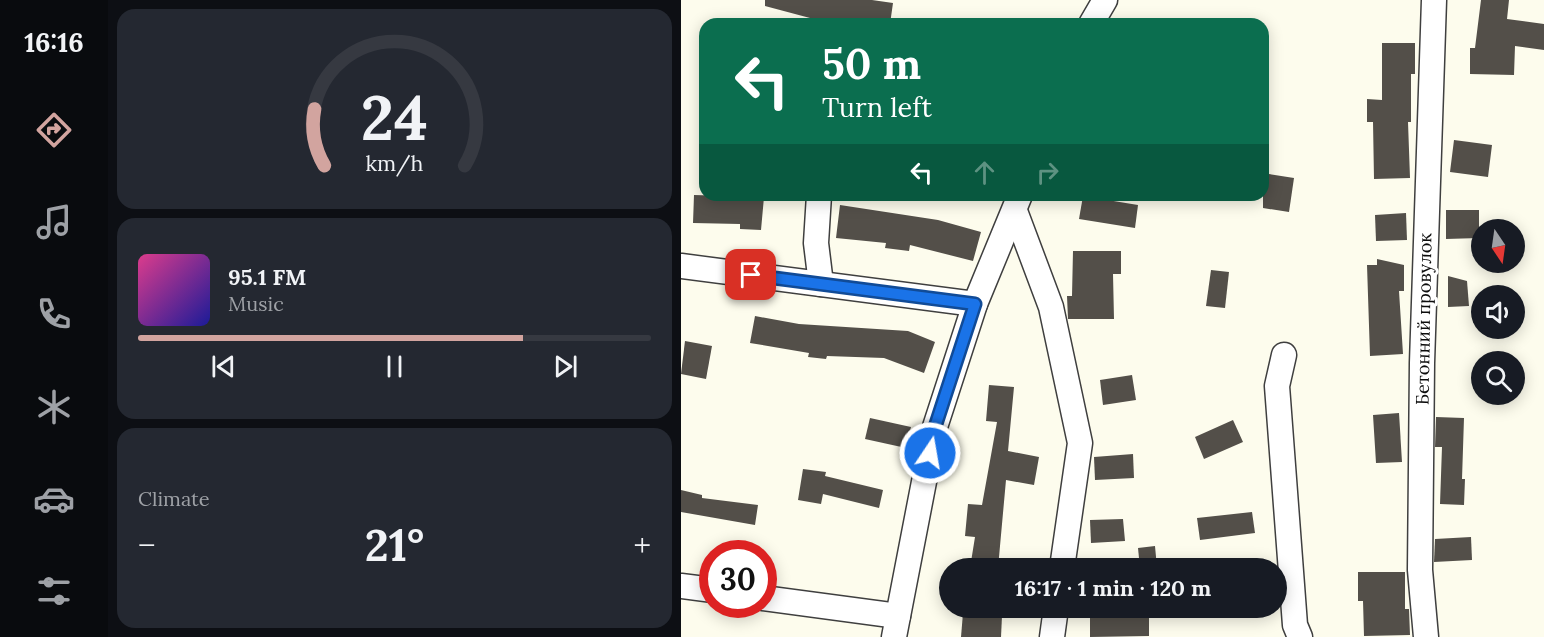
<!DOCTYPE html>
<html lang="en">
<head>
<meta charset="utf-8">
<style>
  :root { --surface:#171b24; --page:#242831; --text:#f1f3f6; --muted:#9ea1a6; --line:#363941; --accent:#d2a49f }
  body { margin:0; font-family:Lora,serif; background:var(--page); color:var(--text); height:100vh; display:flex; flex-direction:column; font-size:22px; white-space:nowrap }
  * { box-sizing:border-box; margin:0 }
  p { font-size:20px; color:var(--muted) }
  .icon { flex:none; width:33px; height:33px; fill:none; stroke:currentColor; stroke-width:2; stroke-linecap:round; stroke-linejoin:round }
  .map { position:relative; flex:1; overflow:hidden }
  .side { display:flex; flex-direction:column; gap:9px; padding:9px; background:#0d0f14; width:573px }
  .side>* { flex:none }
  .banner { position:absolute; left:18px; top:18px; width:570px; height:183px; border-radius:18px; box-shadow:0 3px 15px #0003; background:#0b6e4f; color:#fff; overflow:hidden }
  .needle { width:39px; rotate:167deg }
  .fabs { position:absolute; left:790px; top:219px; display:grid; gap:12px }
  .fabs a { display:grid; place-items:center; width:54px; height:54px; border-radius:50%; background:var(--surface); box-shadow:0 3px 15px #0003; font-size:30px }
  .speed { position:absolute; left:18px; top:540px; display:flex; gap:12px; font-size:30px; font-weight:700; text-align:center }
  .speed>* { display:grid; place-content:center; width:78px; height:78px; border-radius:50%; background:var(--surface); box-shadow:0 3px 15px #0003; line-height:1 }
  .speed .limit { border:9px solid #d22; background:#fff; color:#111 }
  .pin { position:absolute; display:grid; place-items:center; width:51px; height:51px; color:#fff; margin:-26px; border-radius:12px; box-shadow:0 3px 9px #0006 }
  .me { position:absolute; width:66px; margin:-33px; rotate:12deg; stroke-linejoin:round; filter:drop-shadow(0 0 4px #0008) }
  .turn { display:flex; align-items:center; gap:21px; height:126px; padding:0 24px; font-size:27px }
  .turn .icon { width:78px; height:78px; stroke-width:2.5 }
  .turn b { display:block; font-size:42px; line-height:51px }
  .lanes { display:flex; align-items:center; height:57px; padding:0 24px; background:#0003; justify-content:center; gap:30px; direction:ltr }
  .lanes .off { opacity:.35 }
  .big { font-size:45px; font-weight:800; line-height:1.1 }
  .side .widget { flex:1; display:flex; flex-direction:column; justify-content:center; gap:9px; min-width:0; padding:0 21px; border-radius:18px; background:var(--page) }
  .side .dial { align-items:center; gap:0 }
  .dial svg { height:156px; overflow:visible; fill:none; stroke:var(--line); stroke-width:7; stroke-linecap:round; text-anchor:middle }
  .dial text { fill:var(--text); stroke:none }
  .song { display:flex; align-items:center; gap:18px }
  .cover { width:72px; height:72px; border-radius:9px; background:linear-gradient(135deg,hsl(330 70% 55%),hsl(240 70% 35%)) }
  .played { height:6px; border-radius:3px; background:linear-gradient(90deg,var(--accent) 75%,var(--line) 75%) }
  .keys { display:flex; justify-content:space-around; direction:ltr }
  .heat { display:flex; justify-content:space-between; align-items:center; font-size:33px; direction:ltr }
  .trip { position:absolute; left:258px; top:558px; width:348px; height:60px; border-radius:30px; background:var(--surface); box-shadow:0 3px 15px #0003; font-weight:800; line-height:60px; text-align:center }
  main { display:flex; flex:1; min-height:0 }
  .tabs { display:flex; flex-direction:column; width:108px; justify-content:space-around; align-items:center; background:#090b0e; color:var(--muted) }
  .tabs .icon { width:42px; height:42px }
  .tabs .on { color:var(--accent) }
  .tabs b { font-size:27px; color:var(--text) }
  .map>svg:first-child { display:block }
  .building { fill:#534f49 }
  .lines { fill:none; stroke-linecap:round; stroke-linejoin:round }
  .minor-casing { stroke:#3f3f3f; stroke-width:27 }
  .minor { stroke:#fff; stroke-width:24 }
  .route-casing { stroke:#114b97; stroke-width:15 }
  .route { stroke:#1a73e8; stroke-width:10 }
  .labels { text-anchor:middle; stroke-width:6; stroke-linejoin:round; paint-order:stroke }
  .street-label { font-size:18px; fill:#0c0c0c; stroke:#fff }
</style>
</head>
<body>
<main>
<nav class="tabs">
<b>16:16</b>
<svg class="icon on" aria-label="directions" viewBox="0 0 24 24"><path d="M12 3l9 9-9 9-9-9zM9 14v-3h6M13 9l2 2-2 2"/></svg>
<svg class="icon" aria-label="music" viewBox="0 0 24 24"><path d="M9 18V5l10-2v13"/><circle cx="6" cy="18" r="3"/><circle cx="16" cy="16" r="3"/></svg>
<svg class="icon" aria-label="phone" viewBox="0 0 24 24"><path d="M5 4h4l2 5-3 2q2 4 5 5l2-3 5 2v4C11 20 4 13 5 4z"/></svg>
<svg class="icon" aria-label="climate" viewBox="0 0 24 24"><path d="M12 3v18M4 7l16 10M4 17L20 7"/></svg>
<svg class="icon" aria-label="car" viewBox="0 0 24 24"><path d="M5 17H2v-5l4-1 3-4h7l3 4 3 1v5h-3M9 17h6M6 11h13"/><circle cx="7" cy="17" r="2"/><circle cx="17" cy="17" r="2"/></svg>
<svg class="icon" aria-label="filters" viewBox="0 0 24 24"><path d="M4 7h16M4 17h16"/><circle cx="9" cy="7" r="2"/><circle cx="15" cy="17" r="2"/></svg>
</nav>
<section class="side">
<div class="widget dial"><svg viewBox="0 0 100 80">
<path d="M14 69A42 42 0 1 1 86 69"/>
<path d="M14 69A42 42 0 0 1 9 40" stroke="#d2a49f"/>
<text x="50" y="56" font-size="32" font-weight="700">24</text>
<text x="50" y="72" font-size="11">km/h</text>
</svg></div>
<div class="widget">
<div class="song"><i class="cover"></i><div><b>95.1 FM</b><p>Music</p></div></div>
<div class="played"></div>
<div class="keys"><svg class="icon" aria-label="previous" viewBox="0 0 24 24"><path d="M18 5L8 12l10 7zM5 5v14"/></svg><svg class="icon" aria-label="pause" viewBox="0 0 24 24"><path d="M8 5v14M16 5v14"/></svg><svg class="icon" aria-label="next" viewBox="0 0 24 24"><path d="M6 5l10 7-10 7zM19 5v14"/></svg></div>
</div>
<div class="widget"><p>Climate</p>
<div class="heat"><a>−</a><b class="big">21°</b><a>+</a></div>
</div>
</section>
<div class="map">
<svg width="863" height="637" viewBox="0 0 863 637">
  <rect width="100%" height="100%" fill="#fdfced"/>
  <g class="building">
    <path d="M84,0h107l21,3 -3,21h-29l-36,-5v3l-60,-16z"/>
    <path d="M800,0h28l-2,19 37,5v26l-29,-4 -1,29 -44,-1v-26h5z"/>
    <path d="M701,43h33v31h-4v48h-3l2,56 -36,1 -1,-57h-6v-23l15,1z"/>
    <path d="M773,140l38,5 -4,32 -38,-5z"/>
    <path d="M582,173l31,5 -5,34 -26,-4z"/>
    <path d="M13,195l70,2 -3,33 -21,-1v-5l-47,-1z"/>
    <path d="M402,196l55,9 -3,23 -56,-9z"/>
    <path d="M159,205l98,15 43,12 -8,29 -63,-16 -1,6 -24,-3 1,-5 -50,-5z"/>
    <path d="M765,210h33v28l-33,1z"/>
    <path d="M725,213l1,27 -31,1 -1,-26z"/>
    <path d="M392,251h48v23h-8l1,45h-46l-1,-23h5z"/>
    <path d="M696,259l27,6v26h-5l4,63 -33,2 -3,-91h10z"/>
    <path d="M530,270l18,2 -4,36 -19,-2z"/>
    <path d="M767,276l19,5 2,25 -21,1z"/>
    <path d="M74,316l44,8 109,7 27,11 -11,31 -40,-15 -57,-2 -1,3 -18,-2 1,-4 -59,-10z"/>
    <path d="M4,341l27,5 -6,33 -25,-5z"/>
    <path d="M451,375l4,25 -33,5 -3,-25z"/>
    <path d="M308,385l25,2 -6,64 31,6 -5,28 -28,-5 -8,88h-28l5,-31 -10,-1 3,-32 14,1 15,-83 -11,-1z"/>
    <path d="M718,413l3,49 -26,1 -3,-48z"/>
    <path d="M755,417l28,1 -2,61h3l-1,26 -24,-1 2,-57h-7z"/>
    <path d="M189,418l41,9 -5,21 -41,-9z"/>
    <path d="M552,420l10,22 -39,17 -9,-22z"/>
    <path d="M452,454l1,24 -39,2 -1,-23z"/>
    <path d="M122,469l23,3 -1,4 58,14 -4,18 -56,-14 -2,10 -23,-4z"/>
    <path d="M0,490l21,5v3l56,7 -3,20 -74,-13z"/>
    <path d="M571,512l3,21 -55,7 -3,-22z"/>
    <path d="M442,519l2,22 -34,2 -1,-23z"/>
    <path d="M790,537l1,23 -38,2 1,-23z"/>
    <path d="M474,546l2,22h-17l-2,-20z"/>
    <path d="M677,572h47v37h4l1,26 -46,1 -1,-35h-5z"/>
    <path d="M282,613l39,3 -1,21h-40z"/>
    <path d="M468,617v19l-59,1v-19z"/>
  </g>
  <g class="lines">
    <g class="minor-casing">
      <g id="minor">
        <path d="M410,24l14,-24"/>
        <path d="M138,195l-3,48 5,41"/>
        <path d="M334,211l36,96 29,136 -18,125"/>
        <path d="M0,266l294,38"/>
        <path d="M603,355l-7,31 18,239 5,12"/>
        <path d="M0,586l32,4"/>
        <path d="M82,598l135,18"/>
        <path d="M213,637l40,-207 41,-126 45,-109"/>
        <path d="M371,637l4,-29"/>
        <path d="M745,637l-6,-67 2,-207 12,-363"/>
      </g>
    </g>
    <use href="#minor" class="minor"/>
  </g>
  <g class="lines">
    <g class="route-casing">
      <path id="route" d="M70,275l224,29 -41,126 -4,23"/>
    </g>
    <use href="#route" class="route"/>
  </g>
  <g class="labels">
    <g class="street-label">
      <text transform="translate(743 319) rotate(-89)" y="6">Бетонний провулок</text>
    </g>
  </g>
</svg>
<div class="fabs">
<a><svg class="needle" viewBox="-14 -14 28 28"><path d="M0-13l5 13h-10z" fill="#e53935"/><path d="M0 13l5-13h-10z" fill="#9ea1a6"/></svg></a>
<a><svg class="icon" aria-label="sound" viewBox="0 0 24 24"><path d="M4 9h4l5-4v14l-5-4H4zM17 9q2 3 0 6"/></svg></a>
<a><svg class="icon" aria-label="search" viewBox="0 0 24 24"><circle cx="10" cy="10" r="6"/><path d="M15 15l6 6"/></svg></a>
</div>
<div class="speed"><div class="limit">30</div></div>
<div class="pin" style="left:70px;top:275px;background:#d93025"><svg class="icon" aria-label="arrive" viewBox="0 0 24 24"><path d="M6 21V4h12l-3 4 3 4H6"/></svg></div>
<svg class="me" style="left:249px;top:453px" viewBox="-20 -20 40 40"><circle r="17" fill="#1a73e8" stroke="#fff" stroke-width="3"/><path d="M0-11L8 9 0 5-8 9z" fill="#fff"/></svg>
<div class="trip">16:17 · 1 min · 120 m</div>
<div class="banner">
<div class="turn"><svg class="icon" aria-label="left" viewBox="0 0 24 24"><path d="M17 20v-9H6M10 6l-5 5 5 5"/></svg><div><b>50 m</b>Turn left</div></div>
<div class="lanes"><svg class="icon" aria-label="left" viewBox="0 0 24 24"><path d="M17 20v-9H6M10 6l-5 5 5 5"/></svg><svg class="icon off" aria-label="ahead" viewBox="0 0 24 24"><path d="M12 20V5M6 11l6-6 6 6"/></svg><svg class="icon off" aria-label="right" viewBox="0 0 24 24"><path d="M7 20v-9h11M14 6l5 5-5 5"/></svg></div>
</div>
</div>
</main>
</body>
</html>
